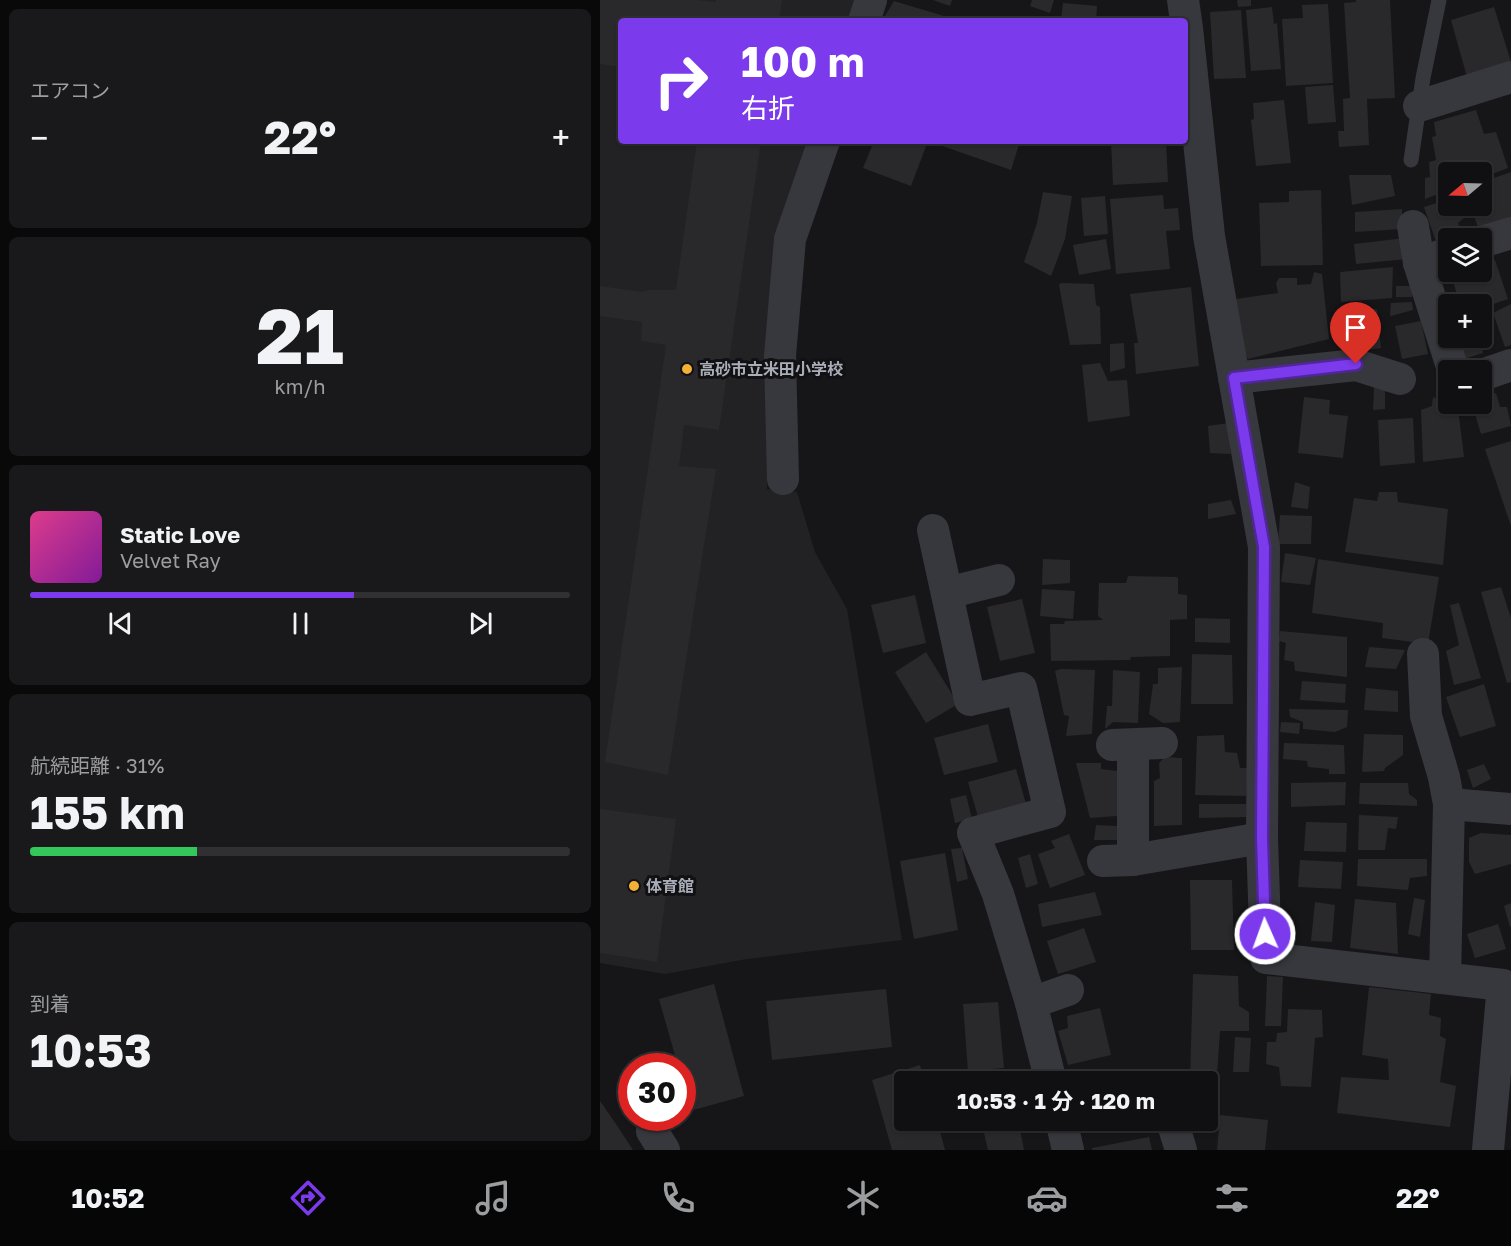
<!DOCTYPE html>
<html lang="ja">
<head>
<meta charset="utf-8">
<style>
  :root { --surface:#101012; --page:#19191b; --text:#f1f3f6; --muted:#9c9d9f; --line:#303032; --accent:#7c3aed }
  body { margin:0; font-family:"Golos Text","Noto Sans JP",sans-serif; background:var(--page); color:var(--text); height:100vh; display:flex; flex-direction:column; font-size:22px; white-space:nowrap }
  * { box-sizing:border-box; margin:0 }
  p { font-size:20px; color:var(--muted) }
  .icon { flex:none; width:33px; height:33px; fill:none; stroke:currentColor; stroke-width:2; stroke-linecap:round; stroke-linejoin:round }
  .map { position:relative; flex:1; overflow:hidden }
  .panel { display:flex; flex-direction:column; gap:9px; padding:9px; background:#09090a; width:600px }
  .panel>* { flex:none }
  .banner { position:absolute; left:18px; top:18px; width:570px; height:126px; border-radius:6px; box-shadow:0 2px 4px #0004,0 0 0 2px var(--line); background:#7c3aed; color:#fff; overflow:hidden }
  .needle { width:39px; rotate:251deg }
  .tools { position:absolute; left:838px; top:162px; display:grid; gap:12px }
  .tools a { display:grid; place-items:center; width:54px; height:54px; border-radius:6px; background:var(--surface); box-shadow:0 2px 4px #0004,0 0 0 2px var(--line); font-size:30px }
  .speed { position:absolute; left:18px; top:1053px; display:flex; gap:12px; font-size:30px; font-weight:700; text-align:center }
  .speed>* { display:grid; place-content:center; width:78px; height:78px; border-radius:50%; background:var(--surface); box-shadow:0 2px 4px #0004,0 0 0 2px var(--line); line-height:1 }
  .speed .limit { border:9px solid #d22; background:#fff; color:#111 }
  .pin { position:absolute; display:grid; place-items:center; width:51px; height:51px; color:#fff; margin:-62px -26px; border-radius:50% 50% 50% 0; rotate:-45deg; box-shadow:0 0 6px #0007 }
  .pin .icon { rotate:45deg }
  .me { position:absolute; width:66px; margin:-33px; rotate:358deg; stroke-linejoin:round; filter:drop-shadow(0 0 4px #0008) }
  .turn { display:flex; align-items:center; gap:21px; height:126px; padding:0 24px; font-size:27px }
  .turn .icon { width:78px; height:78px; stroke-width:2.5 }
  .turn b { display:block; font-size:42px; line-height:51px }
  .big { font-size:45px; font-weight:700; line-height:1.1 }
  .panel .card { flex:1; display:flex; flex-direction:column; justify-content:center; gap:9px; min-width:0; padding:0 21px; border-radius:9px; background:var(--page) }
  .panel .dial { align-items:center; gap:0 }
  .dial b { font-size:78px; line-height:1 }
  .song { display:flex; align-items:center; gap:18px }
  .cover { width:72px; height:72px; border-radius:9px; background:linear-gradient(135deg,hsl(330 70% 55%),hsl(290 70% 35%)) }
  .played { height:6px; border-radius:3px; background:linear-gradient(90deg,var(--accent) 60%,var(--line) 60%) }
  .keys { display:flex; justify-content:space-around; direction:ltr }
  .heat { display:flex; justify-content:space-between; align-items:center; font-size:33px; direction:ltr }
  .charge { height:9px; border-radius:4px; background:linear-gradient(90deg,#34c759 31%,var(--line) 0) }
  .trip { position:absolute; left:294px; top:1071px; width:324px; height:60px; border-radius:6px; background:var(--surface); box-shadow:0 2px 4px #0004,0 0 0 2px var(--line); font-weight:700; line-height:60px; text-align:center }
  .tabs { display:flex; height:96px; justify-content:space-around; align-items:center; background:#060607; color:var(--muted) }
  .tabs .icon { width:42px; height:42px }
  .tabs .selected { color:var(--accent) }
  .tabs b { font-size:27px; color:var(--text) }
  main { display:flex; flex:1; min-height:0 }
  .map>svg:first-child { display:block }
  .built { fill:#222225 }
  .building { fill:#29292c }
  .lines { fill:none; stroke-linecap:round; stroke-linejoin:round }
  .lane { stroke:#37383d; stroke-width:15 }
  .street { stroke:#37383d; stroke-width:32 }
  .route-casing { stroke:#51269a; stroke-width:15 }
  .route { stroke:#7c3aed; stroke-width:10 }
  .poi-dot { fill:#f2b134; stroke:#111113; stroke-width:2 }
  .labels { text-anchor:middle; stroke-width:6; stroke-linejoin:round; paint-order:stroke }
  .poi-label { font-size:16px; font-weight:bold; fill:#a8adb8; stroke:#111113; text-anchor:start }
</style>
</head>
<body>
<main>
<section class="panel">
<div class="card"><p>エアコン</p>
<div class="heat"><a>−</a><b class="big">22°</b><a>+</a></div>
</div>
<div class="card dial"><b>21</b><p>km/h</p></div>
<div class="card">
<div class="song"><i class="cover"></i><div><b>Static Love</b><p>Velvet Ray</p></div></div>
<div class="played"></div>
<div class="keys"><svg class="icon" aria-label="previous" viewBox="0 0 24 24"><path d="M18 5L8 12l10 7zM5 5v14"/></svg><svg class="icon" aria-label="pause" viewBox="0 0 24 24"><path d="M8 5v14M16 5v14"/></svg><svg class="icon" aria-label="next" viewBox="0 0 24 24"><path d="M6 5l10 7-10 7zM19 5v14"/></svg></div>
</div>
<div class="card"><p>航続距離 · 31%</p><b class="big">155 km</b><div class="charge"></div></div>
<div class="card"><p>到着</p><b class="big">10:53</b></div>
</section>
<div class="map">
<svg width="911" height="1150" viewBox="0 0 911 1150">
  <rect width="100%" height="100%" fill="#161618"/>
  <path class="built" d="M0,0h263l-7,21h-235v120h196l-35,107 -15,241 30,3 18,60 32,57 55,331 -155,19 -82,15 -65,-11z"/>
  <g class="building">
    <path d="M0,0h96l20,2v-2h66l-3,21h-158v46l-21,-3z"/>
    <path d="M333,0h19l-2,6z"/>
    <path d="M432,0h22l-4,13 -20,-7z"/>
    <path d="M637,0h14v6l-13,1z"/>
    <path d="M756,0h34l5,98 -28,1 2,46 -30,2 -1,-16h6l-1,-32 7,-1 -6,-95 12,-1z"/>
    <path d="M294,1l50,15 -1,5h-61z"/>
    <path d="M463,3l34,3 -1,15h-35z"/>
    <path d="M728,4l5,79 -47,3 -4,-67 21,-1 -1,-13z"/>
    <path d="M672,7l2,17 3,-1 4,46 -30,2 -5,-61z"/>
    <path d="M894,7l17,55 -44,15 -16,-57z"/>
    <path d="M641,10l5,68 -32,1 -4,-67z"/>
    <path d="M733,85l3,37 -28,2 -3,-37z"/>
    <path d="M684,100l7,63 -35,3 -5,-46 3,-1 -1,-16z"/>
    <path d="M876,110l8,24 12,-2 12,36 -26,10v-6h-33v18l-24,9v-21l5,-1 -1,-15 7,-2 -4,-23 4,-1 -2,-14z"/>
    <path d="M97,141h64l-42,289 -35,-5 -5,41 37,3 -48,306 -63,-13 61,-417 -25,-4 1,-19 -42,-6v-30l42,6 6,-2h28z"/>
    <path d="M260,141h160l-9,29 -83,-29 -17,45 -48,-18 9,-22z"/>
    <path d="M511,141h55l2,41 -55,3z"/>
    <path d="M911,172v48l-32,11 -8,-25h11v-24z"/>
    <path d="M749,175h42l4,21 -43,9z"/>
    <path d="M721,190l2,75 -62,1 -2,-63 30,-1v-11z"/>
    <path d="M443,192l29,4 -7,43 -14,37 -27,-14 13,-39z"/>
    <path d="M563,195l1,14 14,-1 2,22 -14,1 4,38 -54,5 -6,-75z"/>
    <path d="M505,196l3,38 -24,2 -3,-38z"/>
    <path d="M849,199v7h11l4,12 -6,5 3,11 -25,8 -12,-35z"/>
    <path d="M802,209v20l-47,3v-20z"/>
    <path d="M805,238l2,21 -51,5 -2,-20z"/>
    <path d="M506,239l5,30 -32,6 -6,-30z"/>
    <path d="M895,260l13,39 -26,9v-4h-22l-9,-29 11,-3h20v-7z"/>
    <path d="M793,267l-1,31 -51,4 -1,-30z"/>
    <path d="M714,272l8,2 7,65 -81,20 -3,-6 -9,-54 42,-6 -2,-10 3,-5h18v7l14,-1z"/>
    <path d="M461,283l33,1 2,21 4,2 1,37 -31,1 -11,-60z"/>
    <path d="M796,286h17l-1,11h-16z"/>
    <path d="M591,287l8,79 -63,8 -2,-31h4l-8,-49z"/>
    <path d="M812,302l1,8 -22,6 -1,-1 1,-12z"/>
    <path d="M911,304v41l-6,2 -12,-34z"/>
    <path d="M777,309l4,39 -15,2 -21,-11 -1,-26z"/>
    <path d="M882,317l8,19 -9,4 2,13 -22,7 -8,-22h29z"/>
    <path d="M821,321l7,33 -26,5 -7,-33z"/>
    <path d="M524,343l1,25 -15,4v-28z"/>
    <path d="M500,363l8,18 19,-1 3,36 -42,6 -6,-57z"/>
    <path d="M774,387l11,1v21l-12,1z"/>
    <path d="M896,393l4,14h7l4,19 -30,8 -9,-30h10v-6z"/>
    <path d="M704,397l26,3 -1,14 19,2 -5,42 -45,-5z"/>
    <path d="M833,397l25,11 6,49 -41,5 -2,-52 11,-4z"/>
    <path d="M813,418l2,45 -35,3 -2,-46z"/>
    <path d="M628,423l3,31 -21,-1 -2,-27z"/>
    <path d="M911,441v85l-26,-77z"/>
    <path d="M695,482l15,5 -2,22 -17,-2z"/>
    <path d="M779,492h18l1,10 50,7 -5,56 -98,-13 9,-54 23,3z"/>
    <path d="M631,500l5,14 -28,5v-15z"/>
    <path d="M680,515l32,1 -1,28h-33z"/>
    <path d="M685,553l31,5 -6,27 -29,-3z"/>
    <path d="M443,559l27,1v23l-28,2z"/>
    <path d="M718,559l121,18 -11,67 -46,-6 1,-15 -71,-10z"/>
    <path d="M528,576l48,1 2,1v16l9,1v24l-17,1v36l-39,1 -1,3 -79,1 -1,-37h14l1,-3 38,-1 -5,-4 1,-33h27z"/>
    <path d="M901,587l10,31v64l-4,1 -26,-91z"/>
    <path d="M442,589l33,2 -2,28 -33,-3z"/>
    <path d="M315,595l11,48 -43,10 -12,-48z"/>
    <path d="M422,599l13,54 -35,8 -13,-54z"/>
    <path d="M859,603l22,75 -27,7 -8,-34 13,-6 -9,-40z"/>
    <path d="M595,618l35,1v24l-35,-1z"/>
    <path d="M680,631l67,6v40l-52,-6 -1,-9 -10,-2 2,-17 -7,-2z"/>
    <path d="M769,647l36,3 -9,19 -31,-2z"/>
    <path d="M326,652l32,52 -32,19 -31,-51z"/>
    <path d="M592,654l40,1 1,49h-42z"/>
    <path d="M582,667l-2,55 -17,1 -14,-9 4,-30h5v-16z"/>
    <path d="M461,669l34,1 -3,64 -26,2 3,-20 -5,-1 -9,-44z"/>
    <path d="M513,670l27,2 -2,51 -25,-1 -8,7 2,-23h5z"/>
    <path d="M702,681l44,3 -1,19 -45,-3z"/>
    <path d="M884,684l12,42 -36,11 -14,-40z"/>
    <path d="M766,688l32,3v21l-34,-2z"/>
    <path d="M689,709l59,1 -1,17 -12,5 -32,-3v-7l-13,-5z"/>
    <path d="M681,722l19,1 -1,11 -19,-2z"/>
    <path d="M388,724l10,38 -54,13 -10,-37z"/>
    <path d="M764,734l39,1v20l-18,13 -1,3 -20,1 -2,-1z"/>
    <path d="M624,735l1,17 12,1 3,15h8l-2,28 -51,-1 2,-59z"/>
    <path d="M684,743l60,2 1,29h-16v-5l-21,-2 -1,-6 -24,-2z"/>
    <path d="M565,757l17,1v67l-28,1v-45l6,-3 -1,-15z"/>
    <path d="M476,763h25v6l17,2 -1,45 -27,2z"/>
    <path d="M884,764l7,15 -18,9 -6,-18z"/>
    <path d="M416,769l10,35 -48,13 -10,-35z"/>
    <path d="M746,782l-1,23 -54,2v-24z"/>
    <path d="M760,783h48l1,11 8,6v6l-58,-2z"/>
    <path d="M366,795l6,24 -17,4 -5,-24z"/>
    <path d="M599,804h47v13l-47,1z"/>
    <path d="M0,809l76,10 -19,143 -57,-9z"/>
    <path d="M759,815l39,2 -2,12 -8,-1 -3,22h-27z"/>
    <path d="M706,822l41,1 -1,29 -42,-1z"/>
    <path d="M496,825l21,1v14h-23z"/>
    <path d="M881,833l30,2v29l-36,10 -6,-12v-24z"/>
    <path d="M469,834l16,41 -35,13 -12,-34 17,-6 -4,-7z"/>
    <path d="M362,848l6,31 -11,3 -6,-33z"/>
    <path d="M345,853l13,77 -44,9 -14,-78z"/>
    <path d="M430,854l8,30 -12,4 -8,-30z"/>
    <path d="M758,859h69v17l-17,2 -2,12 -51,-4z"/>
    <path d="M700,860l43,2 -2,27 -43,-2z"/>
    <path d="M590,880h42l2,70h-43z"/>
    <path d="M495,892l7,23 -60,12 -4,-23z"/>
    <path d="M814,898l11,2 -5,37 -12,-3z"/>
    <path d="M755,899l41,4 2,51 -48,-6z"/>
    <path d="M715,902l20,3 -3,37 -21,-1z"/>
    <path d="M911,903v24h-1l-6,-21z"/>
    <path d="M898,924l8,25 -31,9 -8,-24z"/>
    <path d="M484,928l12,34 -38,12 -11,-33z"/>
    <path d="M593,974l45,2 1,30 10,6v19h-29l-4,58h-8v-7h-18z"/>
    <path d="M667,976l16,1 -2,49h-16z"/>
    <path d="M114,984l30,112 -54,15 -8,-26v-19h-4l-19,-67z"/>
    <path d="M769,987l62,7 -2,21 12,3 -1,18 6,3 -6,43 16,4 -6,41 -113,-14 4,-36 48,3 -1,-21 -26,-4z"/>
    <path d="M286,989l6,58 -120,13 -6,-59z"/>
    <path d="M398,1002l6,66 -36,3 -5,-67z"/>
    <path d="M500,1008l11,47 -43,10 -10,-34 10,-3 -1,-12z"/>
    <path d="M688,1009l34,1 1,27 -8,1 -4,49 -30,-1 -2,-19 -13,-3 1,-22h9l1,-9 10,-1z"/>
    <path d="M635,1037l16,1 -2,34h-16z"/>
    <path d="M320,1065l5,17h-21v38h33l8,30h-53l-20,-70z"/>
    <path d="M513,1069l4,13h-41v-1z"/>
    <path d="M417,1071l3,11h-41v-1z"/>
    <path d="M0,1101l16,23 17,26h-33z"/>
    <path d="M620,1115l48,5 -3,30h-48z"/>
    <path d="M381,1120h37l6,30h-36z"/>
    <path d="M493,1120h26v1l-23,8z"/>
    <path d="M549,1137l3,13h-60v-2z"/>
  </g>
  <g class="lines">
    <path class="lane" d="M811,160l12,-82 16,-78"/>
    <g class="street">
      <path d="M583,0l4,28 22,208 55,311 -2,291 4,120 237,27 -15,165"/>
      <path d="M264,21l7,-21"/>
      <path d="M819,106l92,-29"/>
      <path d="M813,226l6,37 34,107"/>
      <path d="M882,242l29,-9"/>
      <path d="M819,263l30,-10"/>
      <path d="M882,375l29,-10"/>
      <path d="M634,378l122,-13 44,14"/>
      <path d="M183,479l-3,-123 10,-117 34,-98"/>
      <path d="M333,530l37,170 51,-12 29,124 -77,21 25,61 33,109 20,79"/>
      <path d="M347,593l52,-13"/>
      <path d="M823,654l3,62 18,61 5,27 -4,174"/>
      <path d="M512,745l50,-2"/>
      <path d="M533,745v115"/>
      <path d="M849,804l62,5"/>
      <path d="M503,861l30,-1 129,-22"/>
      <path d="M431,1003l37,-13"/>
      <path d="M461,1120l7,30"/>
      <path d="M572,1121l9,29"/>
      <path d="M52,1131l12,19"/>
    </g>
  </g>
  <g class="lines">
    <g class="route-casing">
      <path id="route" d="M665,934l-3,-96 2,-291 -30,-169 122,-14"/>
    </g>
    <use href="#route" class="route"/>
  </g>
  <g class="poi-dot">
    <circle cx="87" cy="369" r="6"/>
    <circle cx="34" cy="886" r="6"/>
  </g>
  <g class="labels">
    <g class="poi-label">
      <text x="99" y="375">高砂市立米田小学校</text>
      <text x="46" y="892">体育館</text>
    </g>
  </g>
</svg>
<div class="tools">
<a><svg class="needle" viewBox="-14 -14 28 28"><path d="M0-13l5 13h-10z" fill="#e53935"/><path d="M0 13l5-13h-10z" fill="#9c9d9f"/></svg></a>
<a><svg class="icon" aria-label="layers" viewBox="0 0 24 24"><path d="M12 4l9 5-9 5-9-5zM3 14l9 5 9-5"/></svg></a>
<a>+</a>
<a>−</a>
</div>
<div class="speed"><div class="limit">30</div></div>
<div class="pin" style="left:756px;top:364px;background:#d93025"><svg class="icon" aria-label="arrive" viewBox="0 0 24 24"><path d="M6 21V4h12l-3 4 3 4H6"/></svg></div>
<svg class="me" style="left:665px;top:934px" viewBox="-20 -20 40 40"><circle r="17" fill="#7c3aed" stroke="#fff" stroke-width="3"/><path d="M0-11L8 9 0 5-8 9z" fill="#fff"/></svg>
<div class="trip">10:53 · 1 分 · 120 m</div>
<div class="banner">
<div class="turn"><svg class="icon" aria-label="right" viewBox="0 0 24 24"><path d="M7 20v-9h11M14 6l5 5-5 5"/></svg><div><b>100 m</b>右折</div></div>
</div>
</div>
</main>
<nav class="tabs">
<b>10:52</b>
<svg class="icon selected" aria-label="directions" viewBox="0 0 24 24"><path d="M12 3l9 9-9 9-9-9zM9 14v-3h6M13 9l2 2-2 2"/></svg>
<svg class="icon" aria-label="music" viewBox="0 0 24 24"><path d="M9 18V5l10-2v13"/><circle cx="6" cy="18" r="3"/><circle cx="16" cy="16" r="3"/></svg>
<svg class="icon" aria-label="phone" viewBox="0 0 24 24"><path d="M5 4h4l2 5-3 2q2 4 5 5l2-3 5 2v4C11 20 4 13 5 4z"/></svg>
<svg class="icon" aria-label="climate" viewBox="0 0 24 24"><path d="M12 3v18M4 7l16 10M4 17L20 7"/></svg>
<svg class="icon" aria-label="car" viewBox="0 0 24 24"><path d="M5 17H2v-5l4-1 3-4h7l3 4 3 1v5h-3M9 17h6M6 11h13"/><circle cx="7" cy="17" r="2"/><circle cx="17" cy="17" r="2"/></svg>
<svg class="icon" aria-label="filters" viewBox="0 0 24 24"><path d="M4 7h16M4 17h16"/><circle cx="9" cy="7" r="2"/><circle cx="15" cy="17" r="2"/></svg>
<b>22°</b>
</nav>
</body>
</html>
